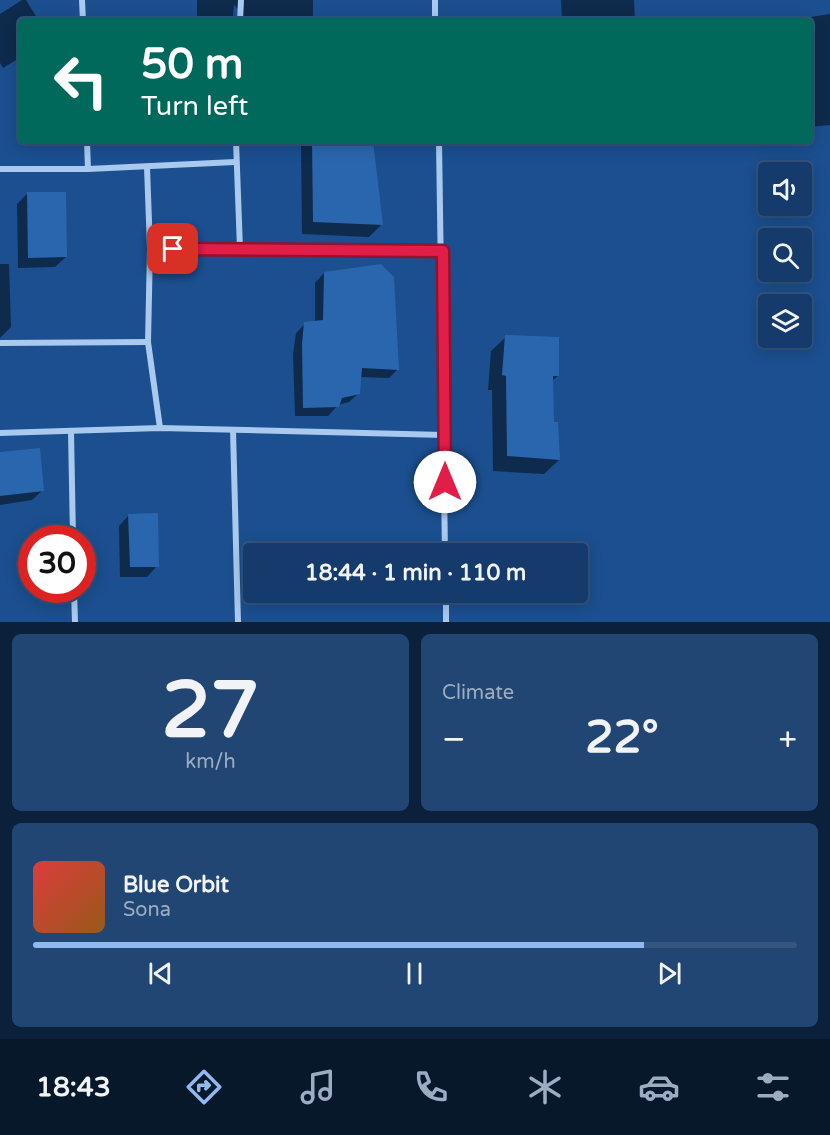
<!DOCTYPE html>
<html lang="en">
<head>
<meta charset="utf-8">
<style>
  :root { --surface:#143b6b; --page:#214673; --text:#f1f3f6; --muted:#9dadc1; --line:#33557e; --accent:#90b9f0 }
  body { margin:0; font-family:"Varela Round",sans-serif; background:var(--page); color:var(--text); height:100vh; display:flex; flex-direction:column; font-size:22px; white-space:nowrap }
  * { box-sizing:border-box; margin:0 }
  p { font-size:20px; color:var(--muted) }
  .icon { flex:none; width:33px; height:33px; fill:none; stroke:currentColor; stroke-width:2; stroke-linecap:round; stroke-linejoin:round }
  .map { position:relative; height:622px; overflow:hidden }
  .sheet { display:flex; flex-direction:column; gap:12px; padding:12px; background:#0b203b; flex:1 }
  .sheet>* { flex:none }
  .banner { position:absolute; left:18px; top:18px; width:795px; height:126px; border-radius:6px; box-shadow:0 3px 15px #0003,0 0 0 2px var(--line); background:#00695c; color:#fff; overflow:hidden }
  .tools { position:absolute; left:758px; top:162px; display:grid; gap:12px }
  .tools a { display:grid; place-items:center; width:54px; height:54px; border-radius:6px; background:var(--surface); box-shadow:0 3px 15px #0003,0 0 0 2px var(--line); font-size:30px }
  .speed { position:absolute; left:18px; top:525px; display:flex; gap:12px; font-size:30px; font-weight:700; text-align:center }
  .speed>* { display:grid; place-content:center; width:78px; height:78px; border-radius:50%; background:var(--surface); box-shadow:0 3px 15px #0003,0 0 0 2px var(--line); line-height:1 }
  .speed .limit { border:9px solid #d22; background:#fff; color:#111 }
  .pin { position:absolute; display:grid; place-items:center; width:51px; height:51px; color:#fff; margin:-26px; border-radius:12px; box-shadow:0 3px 9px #0006 }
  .me { position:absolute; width:66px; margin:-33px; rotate:0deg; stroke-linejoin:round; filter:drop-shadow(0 0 4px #0008) }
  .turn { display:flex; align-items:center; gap:21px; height:126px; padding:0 24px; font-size:27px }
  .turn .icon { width:78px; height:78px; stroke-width:2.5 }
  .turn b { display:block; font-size:42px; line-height:51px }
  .big { font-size:45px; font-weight:700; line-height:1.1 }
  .sheet .card { flex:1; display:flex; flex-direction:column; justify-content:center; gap:9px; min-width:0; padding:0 21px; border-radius:9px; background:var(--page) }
  .sheet .dial { align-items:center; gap:0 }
  .dial b { font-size:78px; line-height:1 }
  .song { display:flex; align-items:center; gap:18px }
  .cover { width:72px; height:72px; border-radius:9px; background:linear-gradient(135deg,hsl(0 70% 55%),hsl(30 70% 35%)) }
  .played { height:6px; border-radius:3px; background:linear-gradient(90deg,var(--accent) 80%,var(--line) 80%) }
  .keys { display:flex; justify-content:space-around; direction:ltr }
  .heat { display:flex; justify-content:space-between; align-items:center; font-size:33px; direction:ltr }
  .sheet .tiles { flex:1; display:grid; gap:12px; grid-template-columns:1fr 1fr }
  .card:last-child { grid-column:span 2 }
  .trip { position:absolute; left:243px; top:543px; width:345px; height:60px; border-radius:6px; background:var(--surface); box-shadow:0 3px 15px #0003,0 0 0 2px var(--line); font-weight:700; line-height:60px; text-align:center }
  .dock { display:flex; height:96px; justify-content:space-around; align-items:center; background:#08182b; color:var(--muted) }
  .dock .icon { width:42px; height:42px }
  .dock .on { color:var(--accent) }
  .dock b { font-size:27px; color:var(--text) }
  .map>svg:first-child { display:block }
  .shadow { fill:#0007 }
  .building { fill:#2a66ad }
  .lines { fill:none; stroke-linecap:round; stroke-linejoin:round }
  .minor { stroke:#a9c9ee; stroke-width:6 }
  .route-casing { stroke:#92132f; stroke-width:15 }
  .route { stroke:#e11d48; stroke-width:10 }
</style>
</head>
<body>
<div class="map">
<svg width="830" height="622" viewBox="0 0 830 622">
  <rect width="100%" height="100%" fill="#1b4f8f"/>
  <g class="shadow">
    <path d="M22,0h4l13,21h-18v36l-18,11 -3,-5v-49z"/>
    <path d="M197,0h116v21h-76l1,-12 -4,-4 -1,11 -5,5h-31z"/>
    <path d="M561,0h73l1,21h-73z"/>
    <path d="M830,14v111l-20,2v-106h-25z"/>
    <path d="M301,141h70l10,84 -12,12 -67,-3z"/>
    <path d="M27,194l39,63 -11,10 -37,1 -1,-64z"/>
    <path d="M0,264h9l2,63 -11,11z"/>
    <path d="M324,273l74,96 -9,9 -29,-1 -1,16 -10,9 -11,3 -10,11h-33l-2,-62 3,-21 9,-9 10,-1v-40z"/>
    <path d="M506,337l52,39 -6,5v42l7,37 -15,14 -51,-3 -1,-81h-4l3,-39z"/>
    <path d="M0,454l43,36 -11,10 -32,5z"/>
    <path d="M129,515l28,51 -10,11h-27l-1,-51z"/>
  </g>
  <g class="building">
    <path d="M312,141h61l10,84 -70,-3z"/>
    <path d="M27,192h39l1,65 -39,1z"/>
    <path d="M381,264l13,13 5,93 -37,-2 -2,26 -18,4 -3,9 -36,1 -1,-64 2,-22 19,-2 1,-48z"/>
    <path d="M505,335l54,2v39h-6l1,46h4l2,38 -53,-4 -1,-80 -4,-1z"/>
    <path d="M40,448l4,43 -44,5v-44z"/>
    <path d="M158,513l1,54h-29l-2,-53z"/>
  </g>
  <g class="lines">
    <g class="minor">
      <path d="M82,0l1,21"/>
      <path d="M435,0v21"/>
      <path d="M240,21l1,-21"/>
      <path d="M87,141l1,28"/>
      <path d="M236,141l4,108"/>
      <path d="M439,141l6,413"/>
      <path d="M147,167l3,82 -2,93 12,86"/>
      <path d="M0,169h88l147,-7"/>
      <path d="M150,249l293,2"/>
      <path d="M0,343l148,-1"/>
      <path d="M233,430l5,192"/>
      <path d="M71,432l2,106"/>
      <path d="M0,433l160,-5 284,7"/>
      <path d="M74,590l1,32"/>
      <path d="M446,592v30"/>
    </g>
  </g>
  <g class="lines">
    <g class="route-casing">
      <path id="route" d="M173,249l270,2 2,231"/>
    </g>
    <use href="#route" class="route"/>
  </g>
</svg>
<div class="tools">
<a><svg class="icon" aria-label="sound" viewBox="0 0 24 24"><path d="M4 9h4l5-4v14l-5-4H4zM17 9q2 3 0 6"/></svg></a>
<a><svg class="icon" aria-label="search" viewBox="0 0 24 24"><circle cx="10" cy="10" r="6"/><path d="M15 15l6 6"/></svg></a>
<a><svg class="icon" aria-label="layers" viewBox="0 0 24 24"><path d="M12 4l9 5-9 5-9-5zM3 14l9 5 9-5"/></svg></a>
</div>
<div class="speed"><div class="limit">30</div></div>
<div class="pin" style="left:173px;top:249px;background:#d93025"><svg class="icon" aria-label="arrive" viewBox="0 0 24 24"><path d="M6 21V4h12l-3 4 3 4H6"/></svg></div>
<svg class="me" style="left:445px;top:482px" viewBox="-20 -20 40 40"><circle r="19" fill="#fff"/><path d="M0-13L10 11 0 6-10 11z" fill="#e11d48"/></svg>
<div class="trip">18:44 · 1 min · 110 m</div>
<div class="banner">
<div class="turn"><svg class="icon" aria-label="left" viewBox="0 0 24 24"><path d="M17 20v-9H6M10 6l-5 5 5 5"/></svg><div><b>50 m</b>Turn left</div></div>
</div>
</div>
<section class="sheet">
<div class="tiles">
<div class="card dial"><b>27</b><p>km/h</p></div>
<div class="card"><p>Climate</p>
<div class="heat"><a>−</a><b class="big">22°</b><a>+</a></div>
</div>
<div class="card">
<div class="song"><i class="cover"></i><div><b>Blue Orbit</b><p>Sona</p></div></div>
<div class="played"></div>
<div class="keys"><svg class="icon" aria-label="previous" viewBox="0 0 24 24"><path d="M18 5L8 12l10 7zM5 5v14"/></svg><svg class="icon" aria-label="pause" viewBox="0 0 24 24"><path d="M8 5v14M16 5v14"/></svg><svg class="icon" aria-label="next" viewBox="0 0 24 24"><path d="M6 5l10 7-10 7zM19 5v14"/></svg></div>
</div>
</div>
</section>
<nav class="dock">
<b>18:43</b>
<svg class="icon on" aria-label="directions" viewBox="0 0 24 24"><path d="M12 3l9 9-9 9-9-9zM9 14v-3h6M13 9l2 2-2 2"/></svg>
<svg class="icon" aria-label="music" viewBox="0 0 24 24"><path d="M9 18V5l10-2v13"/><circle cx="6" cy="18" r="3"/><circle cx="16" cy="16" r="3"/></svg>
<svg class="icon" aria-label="phone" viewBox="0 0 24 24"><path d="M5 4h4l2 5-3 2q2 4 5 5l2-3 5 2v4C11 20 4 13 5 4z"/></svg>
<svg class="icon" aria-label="climate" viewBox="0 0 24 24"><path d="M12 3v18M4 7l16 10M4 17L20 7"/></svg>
<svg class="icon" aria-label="car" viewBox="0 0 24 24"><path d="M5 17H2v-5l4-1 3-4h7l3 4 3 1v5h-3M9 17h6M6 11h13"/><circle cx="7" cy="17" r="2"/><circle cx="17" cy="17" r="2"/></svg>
<svg class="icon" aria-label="filters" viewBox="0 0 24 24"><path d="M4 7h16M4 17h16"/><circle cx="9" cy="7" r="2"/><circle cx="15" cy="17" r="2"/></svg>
</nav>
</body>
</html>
